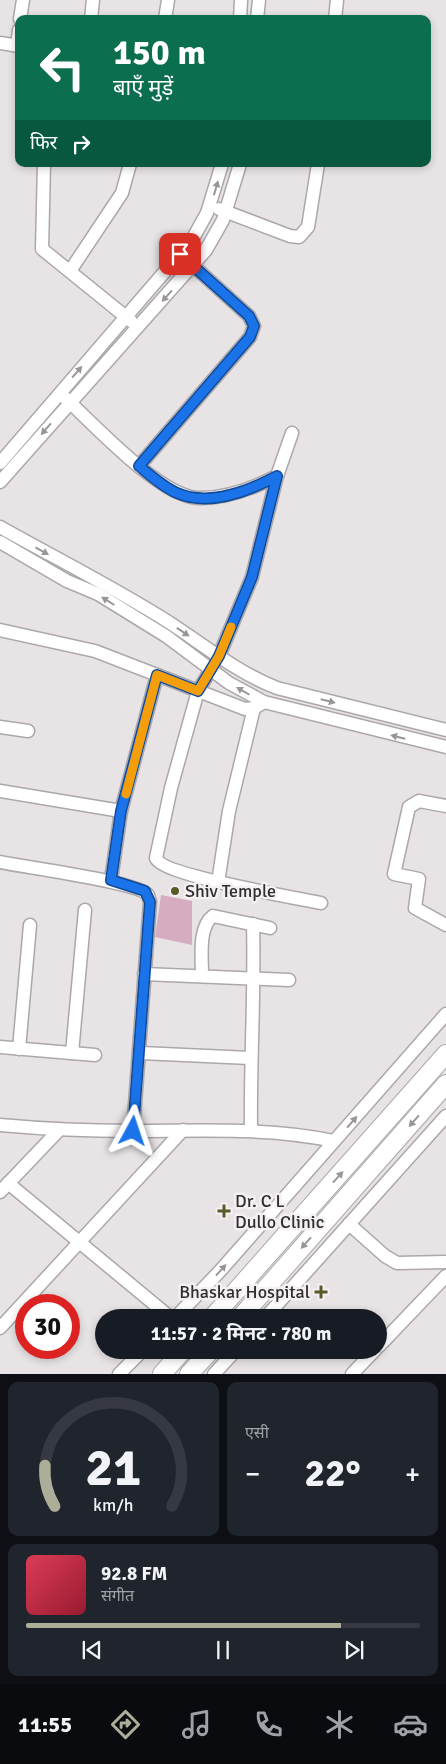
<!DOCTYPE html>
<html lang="hi">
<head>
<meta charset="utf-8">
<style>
  :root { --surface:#171b24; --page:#20242c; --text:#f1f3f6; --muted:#9ea1a6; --line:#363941; --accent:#adae99 }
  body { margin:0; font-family:Signika,"Noto Sans Devanagari",sans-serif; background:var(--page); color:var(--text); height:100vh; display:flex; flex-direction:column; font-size:19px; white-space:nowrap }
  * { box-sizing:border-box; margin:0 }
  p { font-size:16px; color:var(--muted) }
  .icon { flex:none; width:28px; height:28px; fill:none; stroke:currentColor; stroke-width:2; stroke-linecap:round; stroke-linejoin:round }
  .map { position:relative; height:1374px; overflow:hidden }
  .sheet { display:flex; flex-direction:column; gap:8px; padding:8px; background:#0d0f14; flex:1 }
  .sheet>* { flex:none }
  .banner { position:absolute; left:15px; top:15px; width:416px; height:152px; border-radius:10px; box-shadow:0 2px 8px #0003; background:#0b6e4f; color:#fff; overflow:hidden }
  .speed { position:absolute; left:15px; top:1294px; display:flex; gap:10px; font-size:25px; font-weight:700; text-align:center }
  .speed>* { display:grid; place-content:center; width:65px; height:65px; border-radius:50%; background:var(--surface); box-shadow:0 2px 8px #0003; line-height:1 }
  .speed .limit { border:8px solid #d22; background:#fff; color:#111 }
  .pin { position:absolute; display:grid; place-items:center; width:42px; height:42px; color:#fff; margin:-21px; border-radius:10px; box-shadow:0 2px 8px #0006 }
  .me { position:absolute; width:55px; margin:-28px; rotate:5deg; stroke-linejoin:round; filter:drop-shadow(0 0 4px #0008) }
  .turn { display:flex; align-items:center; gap:18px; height:105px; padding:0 15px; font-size:22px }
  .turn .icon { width:65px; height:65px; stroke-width:2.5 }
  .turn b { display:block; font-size:35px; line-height:42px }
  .then { display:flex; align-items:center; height:48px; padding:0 15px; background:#0003; gap:10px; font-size:19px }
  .big { font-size:38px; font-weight:700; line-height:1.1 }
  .sheet .tile { flex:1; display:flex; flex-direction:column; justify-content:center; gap:8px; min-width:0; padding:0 18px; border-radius:10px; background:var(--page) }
  .sheet .dial { align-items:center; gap:0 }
  .dial svg { height:130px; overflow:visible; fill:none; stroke:var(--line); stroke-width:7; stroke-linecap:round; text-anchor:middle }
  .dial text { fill:var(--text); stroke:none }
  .song { display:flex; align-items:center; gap:15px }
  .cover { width:60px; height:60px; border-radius:8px; background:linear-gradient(135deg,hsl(350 70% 55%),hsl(350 70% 35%)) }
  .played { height:5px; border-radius:2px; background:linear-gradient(90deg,var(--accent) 80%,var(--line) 80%) }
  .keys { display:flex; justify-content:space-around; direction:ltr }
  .heat { display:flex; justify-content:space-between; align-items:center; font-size:28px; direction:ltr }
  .sheet .tiles { flex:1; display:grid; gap:8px; grid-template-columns:1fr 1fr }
  .tile:last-child { grid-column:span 2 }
  .trip { position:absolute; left:95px; top:1309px; width:292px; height:50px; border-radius:25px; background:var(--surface); box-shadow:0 2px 8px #0003; font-weight:700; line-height:50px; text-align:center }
  .tabs { display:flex; height:80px; justify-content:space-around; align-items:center; background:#090b0e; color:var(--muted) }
  .tabs .icon { width:35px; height:35px }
  .tabs .on { color:var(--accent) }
  .tabs b { font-size:22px; color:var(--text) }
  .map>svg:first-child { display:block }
  .green { fill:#d5acc0 }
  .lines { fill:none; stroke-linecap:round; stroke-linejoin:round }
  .minor-casing { stroke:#aca7aa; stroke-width:15 }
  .highway-casing { stroke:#aca7aa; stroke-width:20 }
  .minor { stroke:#fff; stroke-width:12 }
  .highway { stroke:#fff; stroke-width:18 }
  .oneway { fill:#989697 }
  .route-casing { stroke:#114b97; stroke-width:12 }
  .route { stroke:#1a73e8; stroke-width:9 }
  .slow { stroke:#f59e0b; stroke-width:9 }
  .poi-dot { fill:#595a28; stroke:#f5f0f2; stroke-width:2 }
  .labels { text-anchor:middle; stroke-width:5; stroke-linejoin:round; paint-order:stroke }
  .poi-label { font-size:18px; fill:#302e2f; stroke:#f5f0f2; text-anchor:start }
</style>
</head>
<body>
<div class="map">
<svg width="446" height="1374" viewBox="0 0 446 1374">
  <rect width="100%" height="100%" fill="#e8e3e5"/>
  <path class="green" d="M161,895l31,6v44l-37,-8z"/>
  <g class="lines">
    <g class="minor-casing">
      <g id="minor">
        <path d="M20,19l3,-19"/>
        <path d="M91,19l2,-19"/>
        <path d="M165,19l3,-19"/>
        <path d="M240,19l1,-19"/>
        <path d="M257,19l2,-19"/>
        <path d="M335,19l2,-19"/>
        <path d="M0,43l19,3"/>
        <path d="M17,46l2,-16"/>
        <path d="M44,164l-2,85 89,72"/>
        <path d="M219,209l71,27 9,1 9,-10 10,-63"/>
        <path d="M70,271l52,-78 8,-29"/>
        <path d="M64,397c30,27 94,98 133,101 28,1 55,-9 80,-22"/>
        <path d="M292,433l-15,43 -25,101 -33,79 -21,35 -27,97 -15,70c6,17 141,40 165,45"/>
        <path d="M0,463l192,-223 15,-27 15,-49"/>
        <path d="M139,466l111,-129 4,-11 -5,-10 -61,-55"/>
        <path d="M0,482l206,-232 17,-30 17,-56"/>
        <path d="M0,527c57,32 115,61 170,96 35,23 68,50 107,65l169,42"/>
        <path d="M0,542l67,39 31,13 68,42 63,47 35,19 182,45"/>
        <path d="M0,630l95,21 150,58 9,-1 10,-6"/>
        <path d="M0,727l28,4"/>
        <path d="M0,791l121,20"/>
        <path d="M446,806l-27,-5 -10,6 -15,67 25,5 -4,29 31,17"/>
        <path d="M0,862c24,5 138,20 148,33l2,7 -17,229"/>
        <path d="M111,880l10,-69 36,-136"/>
        <path d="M218,882l11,-71 25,-103"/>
        <path d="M144,974l145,6"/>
        <path d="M202,975c0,-18 -4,-48 11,-59l57,12"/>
        <path d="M0,1047l95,8"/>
        <path d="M19,1049l11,-124"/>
        <path d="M72,1053l13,-143"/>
        <path d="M141,1053l109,5"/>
        <path d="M0,1125c44,4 88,6 133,6 68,0 135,-4 201,10"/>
        <path d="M251,1130c-1,-69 4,-137 2,-206"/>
        <path d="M8,1183l163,135"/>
        <path d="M0,1192l59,-62"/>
        <path d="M349,1224l36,32 12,7 49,-1"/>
        <path d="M175,1318l45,-47 226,-257"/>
        <path d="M265,1318l181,-202"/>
        <path d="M0,1328l183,-198"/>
        <path d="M379,1346l67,-70"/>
        <path d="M119,1374l24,-24"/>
        <path d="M214,1374l22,-24"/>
        <path d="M352,1374l23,-24"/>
      </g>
    </g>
    <g class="highway-casing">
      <g id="highway">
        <path d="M212,1318l234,-264"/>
        <path d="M240,1318l206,-234"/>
        <path d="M162,1374l21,-24"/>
        <path d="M189,1374l22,-24"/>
      </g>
    </g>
    <use href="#minor" class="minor"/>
    <use href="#highway" class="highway"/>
  </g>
  <defs><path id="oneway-solid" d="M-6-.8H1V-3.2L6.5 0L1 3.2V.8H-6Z" transform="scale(1.25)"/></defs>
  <g class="oneway">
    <use href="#oneway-solid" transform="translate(216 188) rotate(-74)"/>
    <use href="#oneway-solid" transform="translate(167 296) rotate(132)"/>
    <use href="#oneway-solid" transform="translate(77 372) rotate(-49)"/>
    <use href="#oneway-solid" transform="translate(46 429) rotate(131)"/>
    <use href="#oneway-solid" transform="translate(42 551) rotate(29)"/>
    <use href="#oneway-solid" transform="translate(108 601) rotate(-148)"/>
    <use href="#oneway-solid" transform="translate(183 632) rotate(34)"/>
    <use href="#oneway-solid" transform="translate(243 691) rotate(-150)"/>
    <use href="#oneway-solid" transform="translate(328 701) rotate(14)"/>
    <use href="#oneway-solid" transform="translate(398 737) rotate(-166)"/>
    <use href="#oneway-solid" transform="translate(414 1121) rotate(131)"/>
    <use href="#oneway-solid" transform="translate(352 1122) rotate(-49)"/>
    <use href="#oneway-solid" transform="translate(338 1177) rotate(-48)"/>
    <use href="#oneway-solid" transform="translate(306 1243) rotate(132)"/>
    <use href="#oneway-solid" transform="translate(221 1270) rotate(-48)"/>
  </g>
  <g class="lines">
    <g class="route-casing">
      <path id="route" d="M133,1131l17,-229 -5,-11 -34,-11 10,-69 36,-136 41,16 21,-35 33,-79 25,-101c-28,15 -68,31 -100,17 -14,-6 -26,-17 -38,-27l111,-129 4,-11 -5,-10 -69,-62"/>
    </g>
    <use href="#route" class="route"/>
    <path class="slow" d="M126,794l31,-119 41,16 21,-35 12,-29"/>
  </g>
  <g class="poi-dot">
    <circle cx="175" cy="891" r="5"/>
    <path d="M221.5 1203.5h5v5h5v5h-5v5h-5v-5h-5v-5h5z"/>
    <path d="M318.5 1284.5h5v5h5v5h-5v5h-5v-5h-5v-5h5z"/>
  </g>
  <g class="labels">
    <g class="poi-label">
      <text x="185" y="897">Shiv Temple</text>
      <text x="235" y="1207">Dr. C L<tspan x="235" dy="21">Dullo Clinic</tspan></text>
      <text x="310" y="1298" text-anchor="end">Bhaskar Hospital</text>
    </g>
  </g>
</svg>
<div class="speed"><div class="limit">30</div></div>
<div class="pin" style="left:180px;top:254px;background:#d93025"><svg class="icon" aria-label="arrive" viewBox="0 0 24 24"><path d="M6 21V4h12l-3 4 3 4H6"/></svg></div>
<svg class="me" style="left:133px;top:1131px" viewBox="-20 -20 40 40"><path d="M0-17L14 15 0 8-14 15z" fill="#1a73e8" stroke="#fff" stroke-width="4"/></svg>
<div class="trip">11:57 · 2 मिनट · 780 m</div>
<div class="banner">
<div class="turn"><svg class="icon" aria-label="left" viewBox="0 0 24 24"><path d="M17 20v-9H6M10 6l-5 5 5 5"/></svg><div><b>150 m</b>बाएँ मुड़ें</div></div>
<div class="then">फिर<svg class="icon" aria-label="right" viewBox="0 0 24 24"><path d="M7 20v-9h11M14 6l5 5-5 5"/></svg></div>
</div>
</div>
<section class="sheet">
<div class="tiles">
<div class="tile dial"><svg viewBox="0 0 100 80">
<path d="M14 69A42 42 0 1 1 86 69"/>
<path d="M14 69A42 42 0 0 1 8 44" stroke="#adae99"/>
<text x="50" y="56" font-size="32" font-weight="700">21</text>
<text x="50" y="72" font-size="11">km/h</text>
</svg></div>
<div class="tile"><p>एसी</p>
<div class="heat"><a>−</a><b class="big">22°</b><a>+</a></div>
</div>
<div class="tile">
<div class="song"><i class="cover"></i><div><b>92.8 FM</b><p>संगीत</p></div></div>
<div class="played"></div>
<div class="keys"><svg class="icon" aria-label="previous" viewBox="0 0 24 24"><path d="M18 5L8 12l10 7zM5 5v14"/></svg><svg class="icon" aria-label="pause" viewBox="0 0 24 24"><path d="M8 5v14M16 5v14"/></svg><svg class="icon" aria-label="next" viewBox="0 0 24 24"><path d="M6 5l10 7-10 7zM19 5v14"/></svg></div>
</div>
</div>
</section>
<nav class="tabs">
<b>11:55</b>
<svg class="icon on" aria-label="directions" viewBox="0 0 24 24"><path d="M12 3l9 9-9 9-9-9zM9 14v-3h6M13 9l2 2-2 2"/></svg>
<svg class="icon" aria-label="music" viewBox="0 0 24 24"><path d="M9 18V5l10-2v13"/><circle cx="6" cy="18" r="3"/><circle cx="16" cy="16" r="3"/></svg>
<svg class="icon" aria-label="phone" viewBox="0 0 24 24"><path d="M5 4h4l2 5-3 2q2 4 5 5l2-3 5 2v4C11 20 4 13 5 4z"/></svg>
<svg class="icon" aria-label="climate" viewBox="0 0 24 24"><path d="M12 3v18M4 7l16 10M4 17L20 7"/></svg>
<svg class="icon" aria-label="car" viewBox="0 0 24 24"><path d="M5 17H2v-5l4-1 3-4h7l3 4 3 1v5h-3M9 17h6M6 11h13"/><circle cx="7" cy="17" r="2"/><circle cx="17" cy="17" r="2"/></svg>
</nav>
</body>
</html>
